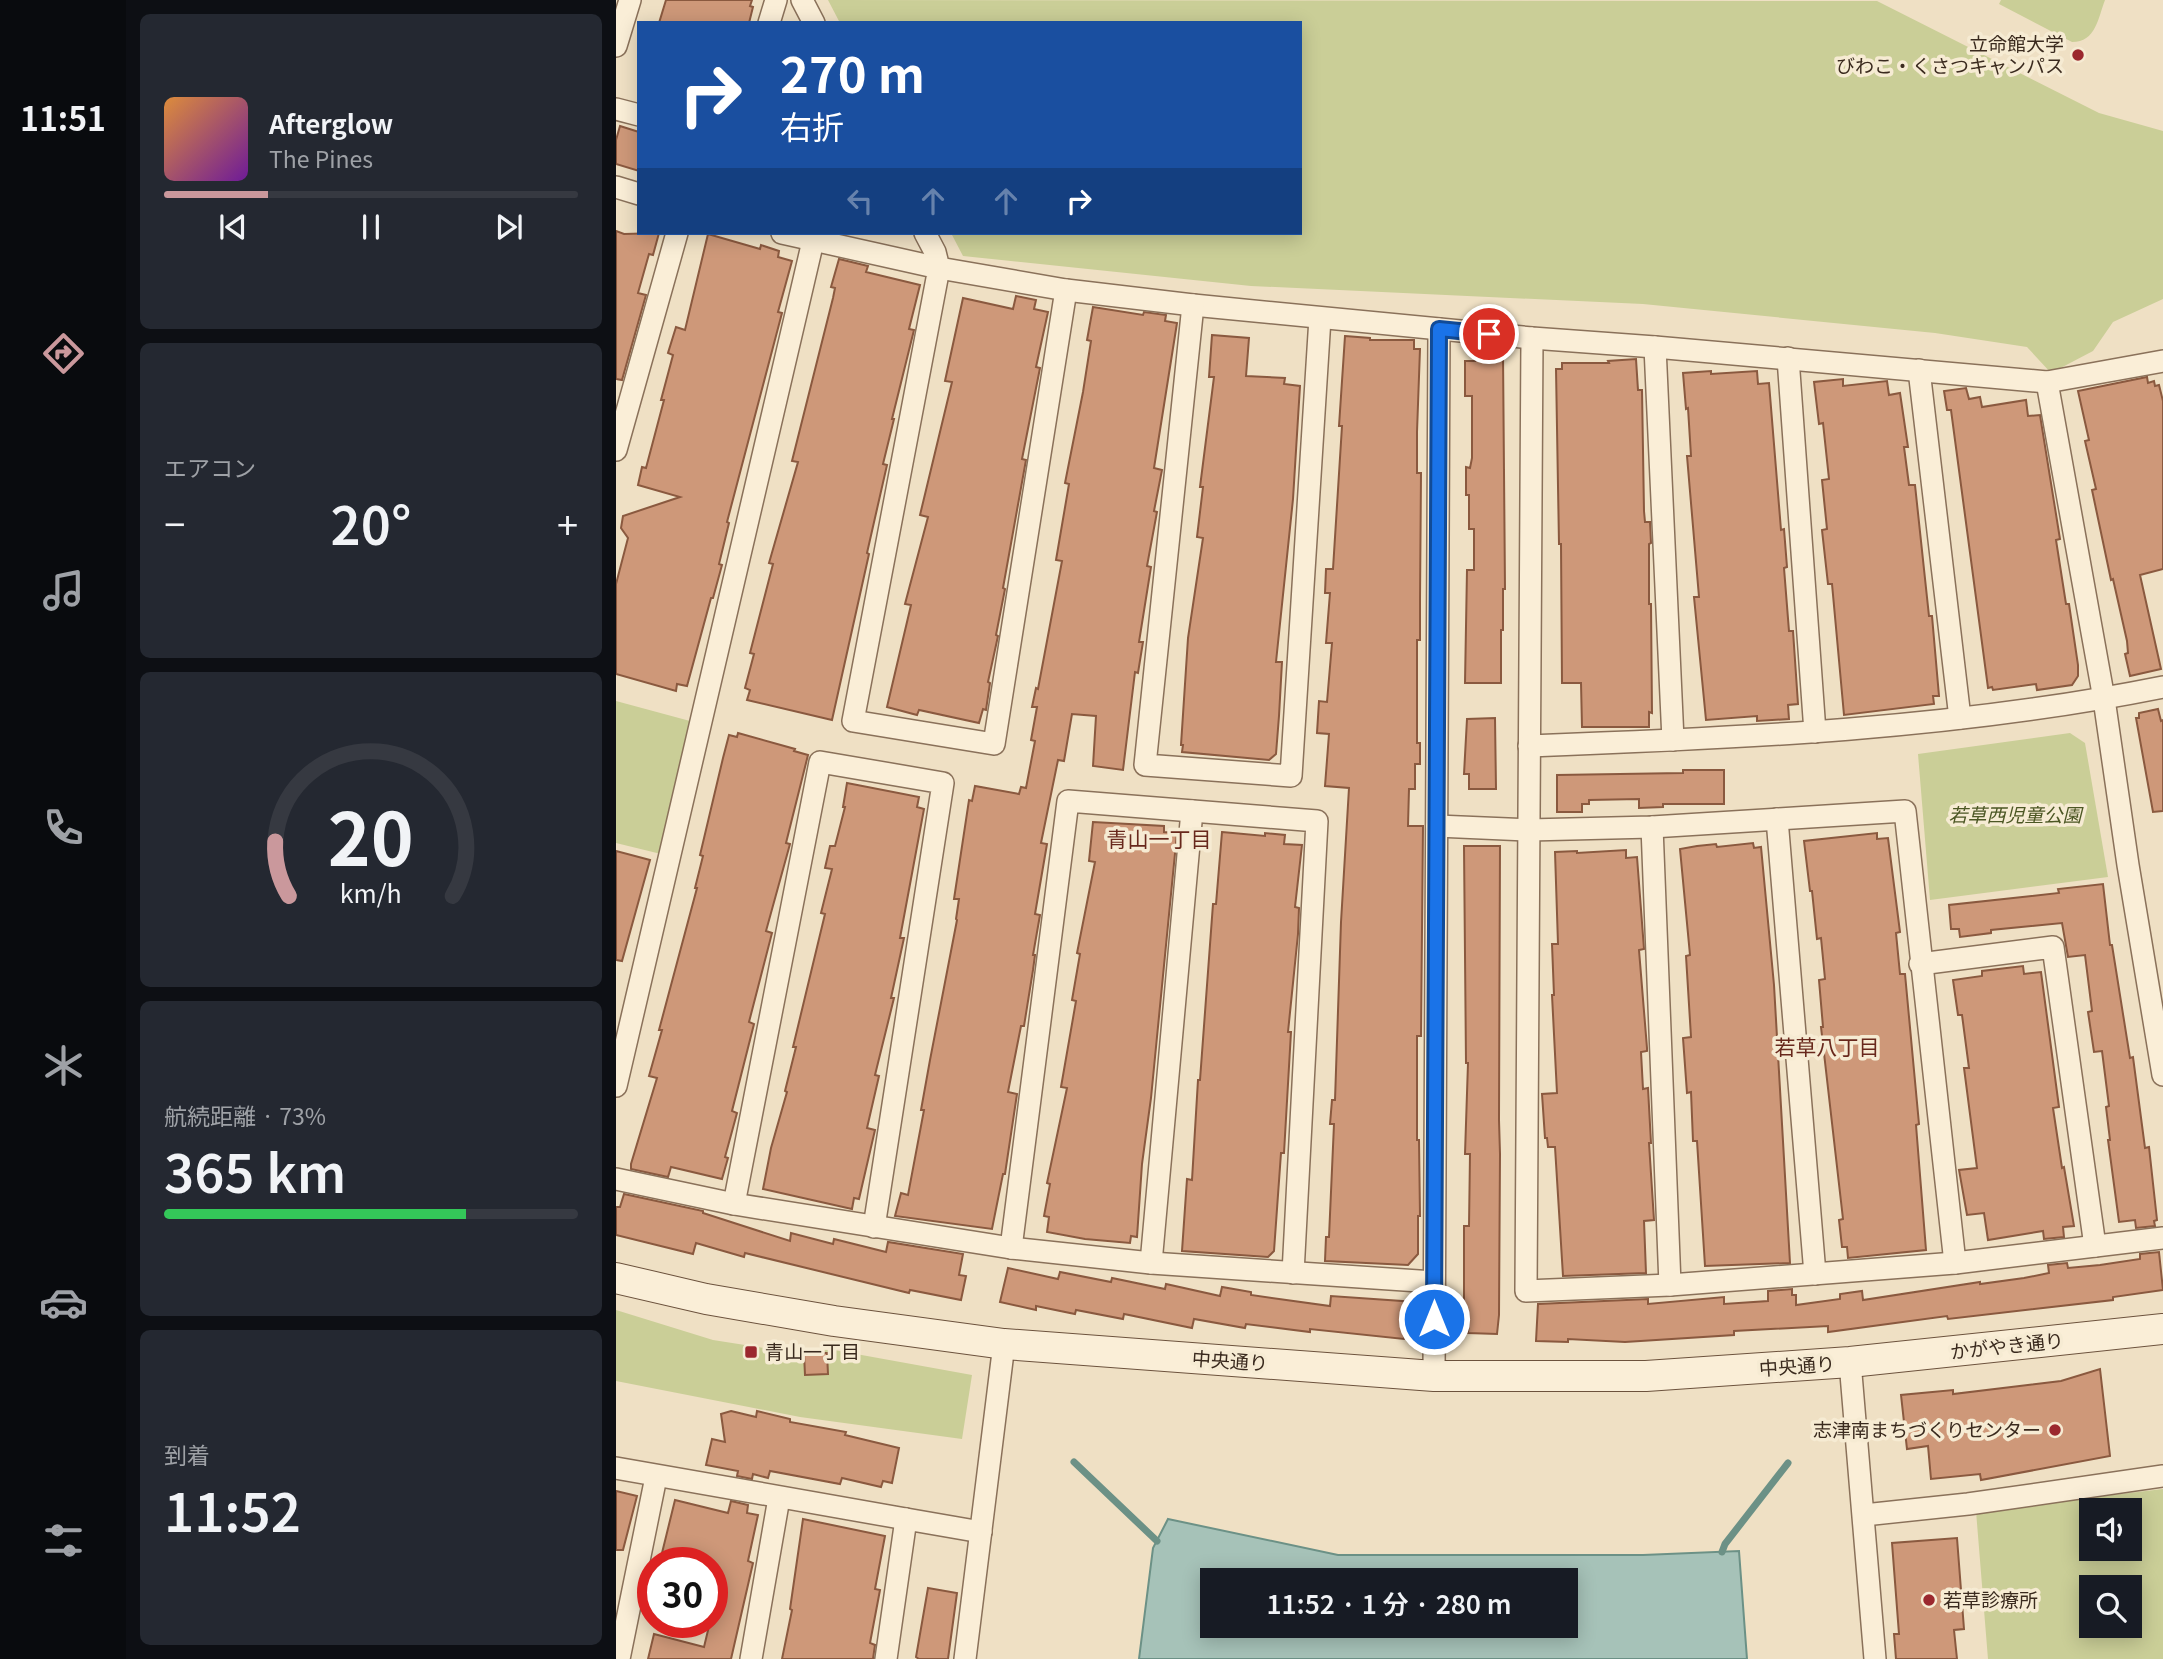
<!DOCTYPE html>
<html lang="ja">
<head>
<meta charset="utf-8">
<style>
  :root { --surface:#171b24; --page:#242831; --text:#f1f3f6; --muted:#9ea1a6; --line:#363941; --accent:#ca989c }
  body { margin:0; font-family:Georgia,"Noto Sans JP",serif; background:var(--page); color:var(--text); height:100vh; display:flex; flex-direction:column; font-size:26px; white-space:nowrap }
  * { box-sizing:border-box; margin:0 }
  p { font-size:23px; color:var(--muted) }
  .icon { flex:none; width:38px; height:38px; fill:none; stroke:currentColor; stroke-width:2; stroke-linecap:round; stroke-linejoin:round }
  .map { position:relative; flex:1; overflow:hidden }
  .drawer { display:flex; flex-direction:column; gap:14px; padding:14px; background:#0d0f14; width:490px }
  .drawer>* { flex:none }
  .hud { position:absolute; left:21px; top:21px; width:665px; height:214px; border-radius:0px; box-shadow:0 4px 18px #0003; background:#1a4fa0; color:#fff; overflow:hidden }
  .fabs { position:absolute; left:1463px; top:1498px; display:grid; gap:14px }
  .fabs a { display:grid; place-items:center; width:63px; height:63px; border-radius:0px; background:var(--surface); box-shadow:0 4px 18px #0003; font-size:35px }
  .speed { position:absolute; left:21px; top:1547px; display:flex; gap:14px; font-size:35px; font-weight:700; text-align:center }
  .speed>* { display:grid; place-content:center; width:91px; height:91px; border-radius:50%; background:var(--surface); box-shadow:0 4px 18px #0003; line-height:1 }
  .speed .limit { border:10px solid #d22; background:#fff; color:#111 }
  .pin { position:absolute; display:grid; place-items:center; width:60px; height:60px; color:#fff; margin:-30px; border:4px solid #fff; border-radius:50%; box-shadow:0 2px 7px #0007 }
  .me { position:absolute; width:77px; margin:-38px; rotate:0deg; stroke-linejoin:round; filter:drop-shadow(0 0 5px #0008) }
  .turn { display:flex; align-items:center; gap:24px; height:147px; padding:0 28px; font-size:32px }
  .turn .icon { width:91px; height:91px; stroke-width:2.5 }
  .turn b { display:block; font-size:49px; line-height:60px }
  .lanes { display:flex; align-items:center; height:66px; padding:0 28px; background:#0003; justify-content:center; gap:35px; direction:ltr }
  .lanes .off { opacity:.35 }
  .big { font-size:52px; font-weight:600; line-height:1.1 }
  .drawer .tile { flex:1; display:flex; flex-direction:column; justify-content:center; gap:10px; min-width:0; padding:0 24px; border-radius:10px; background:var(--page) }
  .drawer .dial { align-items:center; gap:0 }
  .dial svg { height:182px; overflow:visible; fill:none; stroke:var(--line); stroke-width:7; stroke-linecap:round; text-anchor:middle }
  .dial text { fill:var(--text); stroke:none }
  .song { display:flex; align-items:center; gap:21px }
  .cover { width:84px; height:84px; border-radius:10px; background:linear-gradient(135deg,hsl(30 70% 55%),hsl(280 70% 35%)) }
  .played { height:7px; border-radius:4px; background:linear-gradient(90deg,var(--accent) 25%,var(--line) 25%) }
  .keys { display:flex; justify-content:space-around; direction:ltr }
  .heat { display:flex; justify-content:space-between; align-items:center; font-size:38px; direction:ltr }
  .charge { height:10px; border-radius:5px; background:linear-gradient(90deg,#34c759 73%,var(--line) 0) }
  .trip { position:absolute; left:584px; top:1568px; width:378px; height:70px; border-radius:0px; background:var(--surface); box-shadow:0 4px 18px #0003; font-weight:600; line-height:70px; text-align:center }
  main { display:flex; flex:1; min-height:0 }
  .tabs { display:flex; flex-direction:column; width:126px; justify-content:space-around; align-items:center; background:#090b0e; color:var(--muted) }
  .tabs .icon { width:49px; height:49px }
  .tabs .current { color:var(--accent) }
  .tabs b { font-size:32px; color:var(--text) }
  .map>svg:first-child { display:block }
  .green { fill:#cace97; fill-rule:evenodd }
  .water { fill:#a6c2b8; stroke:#6c9186; stroke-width:2; fill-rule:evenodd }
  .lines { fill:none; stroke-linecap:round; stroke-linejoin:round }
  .stream { stroke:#6c9186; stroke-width:7 }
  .building { fill:#ce9879; stroke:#8a593f; stroke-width:2 }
  .street-casing { stroke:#8a715a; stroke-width:24 }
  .secondary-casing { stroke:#6c523d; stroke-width:32 }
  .street { stroke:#faeed7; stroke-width:21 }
  .secondary { stroke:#faeed7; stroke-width:30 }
  .route-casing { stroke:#114b97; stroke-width:18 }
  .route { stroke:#1a73e8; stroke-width:12 }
  .poi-dot { fill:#9b282e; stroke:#f6ebd3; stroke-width:2.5 }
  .labels { text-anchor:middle; stroke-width:7; stroke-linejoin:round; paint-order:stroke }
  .poi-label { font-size:19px; fill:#3a2a1e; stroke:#f6ebd3; text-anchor:end }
  .park-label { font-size:19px; font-style:italic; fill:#4c5724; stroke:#f6ebd3 }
  .street-label { font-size:19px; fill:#3a2a1e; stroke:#f6ebd3 }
  .neighbourhood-label { font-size:21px; fill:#68281c; stroke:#f6ebd3 }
</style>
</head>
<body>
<main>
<nav class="tabs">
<b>11:51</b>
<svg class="icon current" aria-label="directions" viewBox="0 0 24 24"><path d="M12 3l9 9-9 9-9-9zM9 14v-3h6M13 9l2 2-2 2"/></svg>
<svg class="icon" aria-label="music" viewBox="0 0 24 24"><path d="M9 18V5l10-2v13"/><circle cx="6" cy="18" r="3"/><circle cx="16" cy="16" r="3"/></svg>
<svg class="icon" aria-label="phone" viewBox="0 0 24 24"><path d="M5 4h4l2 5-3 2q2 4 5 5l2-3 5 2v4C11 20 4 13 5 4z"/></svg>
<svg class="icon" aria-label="climate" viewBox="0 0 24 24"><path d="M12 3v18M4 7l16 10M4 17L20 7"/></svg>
<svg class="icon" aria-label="car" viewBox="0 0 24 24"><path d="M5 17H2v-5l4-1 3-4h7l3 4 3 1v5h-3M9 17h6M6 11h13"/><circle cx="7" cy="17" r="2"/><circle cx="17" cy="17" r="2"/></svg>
<svg class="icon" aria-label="filters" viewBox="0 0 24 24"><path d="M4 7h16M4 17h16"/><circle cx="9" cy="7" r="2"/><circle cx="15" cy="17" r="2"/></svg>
</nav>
<section class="drawer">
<div class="tile">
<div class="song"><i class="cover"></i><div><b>Afterglow</b><p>The Pines</p></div></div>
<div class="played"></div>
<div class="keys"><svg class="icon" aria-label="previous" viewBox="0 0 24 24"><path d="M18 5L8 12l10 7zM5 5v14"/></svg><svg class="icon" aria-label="pause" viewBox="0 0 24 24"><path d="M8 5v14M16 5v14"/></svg><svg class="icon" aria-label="next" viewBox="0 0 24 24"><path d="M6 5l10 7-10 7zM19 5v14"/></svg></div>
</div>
<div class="tile"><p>エアコン</p>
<div class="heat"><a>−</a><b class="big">20°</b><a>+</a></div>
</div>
<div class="tile dial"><svg viewBox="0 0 100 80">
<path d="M14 69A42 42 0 1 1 86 69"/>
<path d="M14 69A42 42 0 0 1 8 45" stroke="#ca989c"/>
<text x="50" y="56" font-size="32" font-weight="700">20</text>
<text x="50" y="72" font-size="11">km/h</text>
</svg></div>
<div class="tile"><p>航続距離 · 73%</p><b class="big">365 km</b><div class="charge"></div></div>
<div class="tile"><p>到着</p><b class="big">11:52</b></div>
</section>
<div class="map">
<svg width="1547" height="1659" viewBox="0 0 1547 1659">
  <rect width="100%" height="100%" fill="#efe0c4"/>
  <g class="green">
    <path d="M212,0l1049,1 222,112 64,18v168l-50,23 -20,29 -42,22 -24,-26 -92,-14 -292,-29 -392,-18 -288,-30 -12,-23h349v-210h-460z"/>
    <path d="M1385,0h104c-7,18 -9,42 -33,42l-73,-38z"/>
    <path d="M0,701l74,20 -29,133 -45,-11z"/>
    <path d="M1454,733l15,10 23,134 -178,23 -12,-146z"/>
    <path d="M0,1310l97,30 71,11 50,-1 138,25 -10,64 -162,-22 -184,-36z"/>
    <path d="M1547,1489v170h-175l-12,-148zM1475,1510h39v39h-39zM1475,1587h39v39h-39z"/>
  </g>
  <path class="water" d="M552,1519l170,36h305l96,-4 8,108h-608l14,-111zM597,1580h353v46h-353z"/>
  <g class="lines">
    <g class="stream">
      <path d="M458,1462l83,79"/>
      <path d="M1106,1552l3,-8 63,-81"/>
    </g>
  </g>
  <g class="building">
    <path d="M50,0h86l-2,6 3,1 -4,16h-90z"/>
    <path d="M4,126l19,6v39l-23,-7v-24z"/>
    <path d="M0,231l8,3 35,-1 -6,22 -4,-1 -11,39 8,2 -24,85 -6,-1z"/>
    <path d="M92,234l52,15 1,-4 18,6 -1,6 14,4 -14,51 4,1 -55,209 2,1 -10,41 3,1 -9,33h-2l-24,88 -10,-2 -1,7 -60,-17v-90l12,-46 -7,-10 2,-12 57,-19 -42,-12 4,-18 4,1 18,-68h-3l12,-45 -5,-2 8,-26 9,3z"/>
    <path d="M223,259l29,7 -2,6 54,13 -11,44 5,1 -22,89h2l-11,45 4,1 -20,88 2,1 -37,166 -85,-20 3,-10 -5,-2 9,-34 -4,-1 23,-89 -4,-1 29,-101 -6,-1 41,-163 2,-10 -4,-1z"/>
    <path d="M400,296l20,4 -2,9 14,3 -12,55 4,1 -18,91 4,1 -23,128 2,1 -9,46 2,1 -10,46 2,1 -4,27 -3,-1 -4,14 -60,-13 -2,5 -30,-8 24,-102 -6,-1 23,-87 -8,-2 32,-133 -7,-1 18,-83 50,11z"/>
    <path d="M477,307l50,8 1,-3 22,3 -1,6 12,2 -23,145 8,2 -8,41 3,1 -10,54 4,1 -12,75h4l-5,31 -3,-1 -12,98 -30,-4 3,-50 -24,-2 -8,47 -6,-1 -17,83 6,1 -12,70 5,1 -7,40h2l-2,15 -9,56h-3l-13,66 9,2 -12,80h-2l-11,55 -97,-13 6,-23 7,2 16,-85h-3l9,-50 27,-140 -1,-1 3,-20h-5l15,-99 3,1 3,-15 44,8 2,-7 5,1 9,-47 -4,-1 6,-33h-5l4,-19 2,1 24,-128 -6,-1 13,-76 -4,-1 18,-91 8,-51 -4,-1z"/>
    <path d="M596,335l37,3 -3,38 39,2 -1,6 16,2 -7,113 -17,163h6l-3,54 -3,38 -7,6 -87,-8 1,-7h-2l7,-107 15,-100 -6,-1 6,-50h-3l14,-110h-5z"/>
    <path d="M729,336l25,2v2h44v9h6l-3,83v41h4l-1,127v40h-3v103h3v21h-5v25h-6l-1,37h15l-2,210h-4v104h2l1,76h-2v38l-10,11 -83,-4 1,-24h3l5,-113h-4l2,-24h3l6,-178 8,-134 -24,-2 4,-52 -12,-1 2,-32 8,1 5,-59h-6l4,-50h-5l1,-24h7l9,-143h-3z"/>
    <path d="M859,354h28l2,235h-2v41h-2v53h-36l2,-113h7v-41h-5v-34h-3v-28l4,1 2,-10v-62h-7v-35h10z"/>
    <path d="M1020,359l2,31h4l2,121 1,11h5l1,21 -2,1v60h2l1,109 -3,-1v15h-67l-1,-44h-19l-1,-139h-2l-3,-175h6v-6h47l-1,-2z"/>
    <path d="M1095,371v3l46,-3 1,13 11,-1 12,147 3,-1 3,38 -3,1 5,63h4l5,73 -10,1 1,14 -32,2v-5l-51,4 -12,-123h5l-12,-141h4l-3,-48 -2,1 -3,-36z"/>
    <path d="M1531,377l1,6 6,-2 1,5 4,-1 4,16v168l-23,6 21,94 -31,7 -5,-22 3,-1 -1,-12 -14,-62 -2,1 -19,-90 4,-1 -11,-48 4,-1 -11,-49z"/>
    <path d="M1227,379v7l44,-5 2,14 11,-2 8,54h-4l5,38h6l14,131h3l7,80h-6l1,8 -90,11 -12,-131h-4l-6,-54 5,-1 -5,-49 7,-1 -6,-56 -4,1 -5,-42z"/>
    <path d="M1350,388l3,11 11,-2 2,10 44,-7 2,16 12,-1 20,124 -4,1 10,64h3l9,61v11l-6,9 -35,5 -1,-6 -43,6 -1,-3 -4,1 -37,-278h-4l-3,-19z"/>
    <path d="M1542,709l3,12 2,-1v91l-10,1 -17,-94h3v-5z"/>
    <path d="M879,718l1,71h-27v-15h-5l3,-55z"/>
    <path d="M122,733l57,16 -1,2 14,4 -22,88 4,1 -24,87 6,2 -23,89 5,2 -22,87 5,2 -12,44 3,1 -6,21 -51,-12 -3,10 -37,-8v-5l26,-86 -8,-2 13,-46h-3l38,-142h-2l8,-32 -3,-1 23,-97 6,-23 8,2z"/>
    <path d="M1067,770h41v34h-61v3l-24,1v-9l-50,1v4h-7v8h-25v-37l126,-2z"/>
    <path d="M231,783l72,14 -2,10 7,2 -24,129h4l-13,60h3l-19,77 4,1 -12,52 8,2 -16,69 -5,-1 -2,11 -89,-20 8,-41 16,-56 -2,-1 11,-44h-3l32,-133 -4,-1 11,-44 -7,-1 5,-22h5l10,-39h-2z"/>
    <path d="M477,822l71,4v6l13,1 -26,265 -9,66 -5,73 -6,-1 -1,7 -45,-4 -38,-7 2,-15 -5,-1 6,-32 -3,-1 20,-95 -6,-1 15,-86 -4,-1 8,-46 -3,-1 18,-91 -6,-1z"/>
    <path d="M606,832l43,4v-3l20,2 -1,9 18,1 -7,62 4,1 -1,26 -10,98h3l-7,121h-3l-7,98 -6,6 -86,-6 5,-72 5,1 6,-100h2l13,-176h3z"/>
    <path d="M1261,833v6l11,-1 12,94 -4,1 4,41h5l14,150 -3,1 10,125 -78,8 -1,-11h-5l-3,-27 4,-1 -22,-192h2l-4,-47 6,-1 -4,-41 -4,1 -5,-48h-2l-6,-50z"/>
    <path d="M1137,843l1,5 7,-1 13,138 16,278 -85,3 -8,-125h-4l-2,-49 -4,1 -4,-55 8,-1 -5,-81 4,-1 -10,-106 17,-3 19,-2 1,3z"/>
    <path d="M848,846h36l-1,274 1,34 -1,161 -2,19 -29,-1 1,-12h-5v-95h5l1,-72h-5l3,-91h-2z"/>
    <path d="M1010,850v8l11,-1 7,92 -5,1 8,98v3l-6,1 2,37 5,-1 3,55h-2l5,77 -10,1 2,52 -83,3 -8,-129h-7l-1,-9h-2l-3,-44 15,-1 -5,-98h2l-2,-51h6l-3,-92 22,-1v2z"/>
    <path d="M0,851l34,9 -28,101 -6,-1z"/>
    <path d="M1487,884l7,61h2l18,113 3,-1 12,91 4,-1 8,73 -3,1 1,5 -19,2 -1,-8 -16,2 -11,-82h2l-4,-33 3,-1 -7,-55 -8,1 -6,-40 4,-1 -7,-56 -17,2 -6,-34 -71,7v3l-31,4 -1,-8h-8l-2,-24 110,-12 -1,-4z"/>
    <path d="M1407,966l1,8 17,-2 18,135 -6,1 9,60 2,-1 10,59 -11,1 1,10 -20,2 -1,-8 -55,9 -4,-27 -17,2 -8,-45 18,-2 -13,-100h5l-7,-53h-4l-5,-35 29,-4v-5z"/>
    <path d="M8,1194l79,17v2l87,28 1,-8 42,11 1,-5 52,13 2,-10 75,12 -4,21 7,1 -5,24 -51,-10 -1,3 -164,-40 -1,4 -48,-14 -3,11 -77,-19v-28h4z"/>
    <path d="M1543,1252l4,38 -50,7v3l-165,19 -1,-3 -119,16v-6l-94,5v4l-109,7 -57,-3v3l-32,-1 2,-37 110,-5v5l76,-7v7l44,-3v-10l24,-2v6h4v10l44,-6v-5l22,-3 1,9 117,-18v2l44,-6 25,-5 -1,-8 19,-2 1,5 32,-3 40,-6v-5z"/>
    <path d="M392,1268l50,11 2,-7 51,10 1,-4 53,11 1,-5 54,12 2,-9 29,5v3l79,11 1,-10 85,6 -2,24h-4l-6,13 -94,-10v3l-64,-8 -1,4 -51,-9 -2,9 -68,-14 -1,5 -47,-9 -1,4 -39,-8v4l-36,-8z"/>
    <path d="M188,1353h23l1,21 -23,1z"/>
    <path d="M1484,1369l10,87 -129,24 -1,-6 -49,5 -3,-33 -21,3 -6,-54 52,-5v4l108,-13z"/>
    <path d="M115,1411l25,6 1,-6 33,8v3l56,10 -1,3 54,13 -7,35 -9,-2 -2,6 -39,-9 -2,6 -70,-13 -2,7 -15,-4 -1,5 -15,-3 1,-5 -32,-6 6,-26 13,3 -4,-28z"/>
    <path d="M0,1491l21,5 -14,54h-7z"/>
    <path d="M59,1500l53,13 3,-12 17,4 -1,8 11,2 -10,46 5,2 -22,96h-83l6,-25 50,13 6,-25h2v-11l6,-26 -5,-1 3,-13 -4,-1v-7h-28l-10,-3 1,-4 -13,-3z"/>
    <path d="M187,1519l82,17 -10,53 5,1 -10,53 5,2 -2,14h-91l10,-49 -2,-1z"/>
    <path d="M1341,1538l7,91 -10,1 3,29h-61l-2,-25h5l-7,-91z"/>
    <path d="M312,1588l29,5 -9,66h-29l-3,-2z"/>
  </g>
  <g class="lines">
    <g class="street-casing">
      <g id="street">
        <path d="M186,0l12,23"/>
        <path d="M153,23l7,-23"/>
        <path d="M0,46l14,-46"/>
        <path d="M0,109l23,6"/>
        <path d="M0,187l23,7"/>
        <path d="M166,233l157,35 -86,453 141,23 72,-454"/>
        <path d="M309,233l10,19 4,16 127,22 127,15 339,33 123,9 392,35 116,-21"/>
        <path d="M577,305l-48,460 146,11 29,-458"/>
        <path d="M916,338l-6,953 144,-6 285,-22 208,-25"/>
        <path d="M1039,347l18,393"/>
        <path d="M1172,358l27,374"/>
        <path d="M1303,370l41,348"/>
        <path d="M1431,382l57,317 24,166 35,210"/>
        <path d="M0,450l61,-217"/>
        <path d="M913,746c212,-8 426,-17 634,-59"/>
        <path d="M1161,819l38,455"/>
        <path d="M821,826l92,4 123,-3 253,-16 50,452"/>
        <path d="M1036,827l18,458"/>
        <path d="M1304,964l133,-17 42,299"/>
        <path d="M0,1086l197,-845"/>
        <path d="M0,1179l118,25 277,44 140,15 283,19"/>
        <path d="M118,1204l86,-442 123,21 -69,444"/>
        <path d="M395,1248l57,-447 249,20 -24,452"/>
        <path d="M535,1263l41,-452"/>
        <path d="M1234,1362l25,297"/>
        <path d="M818,1376l5,-1047"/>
        <path d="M0,1468l290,51"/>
        <path d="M1248,1515l104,-11 195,-28"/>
        <path d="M3,1659l37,-182"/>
        <path d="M135,1659l28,-161"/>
        <path d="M270,1659l20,-140 75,13"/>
        <path d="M349,1659l39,-315"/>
      </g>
    </g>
    <g class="secondary-casing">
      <path id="secondary" d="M0,1278l90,21 128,22 170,23 430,32h212l204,-14 313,-33"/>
    </g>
    <use href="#street" class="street"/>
    <use href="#secondary" class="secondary"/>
  </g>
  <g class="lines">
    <g class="route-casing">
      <path id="route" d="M818,1319l5,-990 50,5"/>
    </g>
    <use href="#route" class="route"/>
  </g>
  <g class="poi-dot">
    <circle cx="1462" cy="55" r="7"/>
    <rect x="128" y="1345" width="14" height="14" rx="3.5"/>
    <circle cx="1439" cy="1430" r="7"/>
    <circle cx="1313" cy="1600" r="7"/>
  </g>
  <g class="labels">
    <g class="poi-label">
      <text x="1448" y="51">立命館大学<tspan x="1448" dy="22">びわこ・くさつキャンパス</tspan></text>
      <text x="149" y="1359" text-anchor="start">青山一丁目</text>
      <text x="1425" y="1437">志津南まちづくりセンター</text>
      <text x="1327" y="1607" text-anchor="start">若草診療所</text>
    </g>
    <g class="park-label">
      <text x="1399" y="822">若草西児童公園</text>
    </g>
    <g class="street-label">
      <text transform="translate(1391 1346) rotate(-6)" y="7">かがやき通り</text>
      <text transform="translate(614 1361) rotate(4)" y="7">中央通り</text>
      <text transform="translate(1181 1366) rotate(-4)" y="7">中央通り</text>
    </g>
    <g class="neighbourhood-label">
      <text x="543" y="847">青山一丁目</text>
      <text x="1211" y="1055">若草八丁目</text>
    </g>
  </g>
</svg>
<div class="fabs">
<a><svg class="icon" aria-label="sound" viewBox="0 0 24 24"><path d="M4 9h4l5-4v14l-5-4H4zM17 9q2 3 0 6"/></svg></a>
<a><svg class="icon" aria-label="search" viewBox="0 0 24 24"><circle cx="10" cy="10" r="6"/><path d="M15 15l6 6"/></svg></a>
</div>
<div class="speed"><div class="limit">30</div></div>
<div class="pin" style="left:873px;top:334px;background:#d93025"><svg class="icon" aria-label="arrive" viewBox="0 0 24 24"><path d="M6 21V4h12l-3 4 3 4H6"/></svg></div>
<svg class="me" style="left:818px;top:1319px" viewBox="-20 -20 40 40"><circle r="17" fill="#1a73e8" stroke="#fff" stroke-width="3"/><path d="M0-11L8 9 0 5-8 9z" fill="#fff"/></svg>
<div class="trip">11:52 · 1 分 · 280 m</div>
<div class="hud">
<div class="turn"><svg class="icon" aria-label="right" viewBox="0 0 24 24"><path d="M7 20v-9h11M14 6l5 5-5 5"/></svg><div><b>270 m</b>右折</div></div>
<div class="lanes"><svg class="icon off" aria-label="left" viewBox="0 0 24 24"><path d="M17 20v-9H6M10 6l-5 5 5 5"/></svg><svg class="icon off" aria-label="ahead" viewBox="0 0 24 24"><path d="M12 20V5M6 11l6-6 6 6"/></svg><svg class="icon off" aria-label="ahead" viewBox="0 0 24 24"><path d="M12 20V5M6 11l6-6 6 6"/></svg><svg class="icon" aria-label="right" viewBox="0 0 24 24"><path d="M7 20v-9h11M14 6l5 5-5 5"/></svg></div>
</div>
</div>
</main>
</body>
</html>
